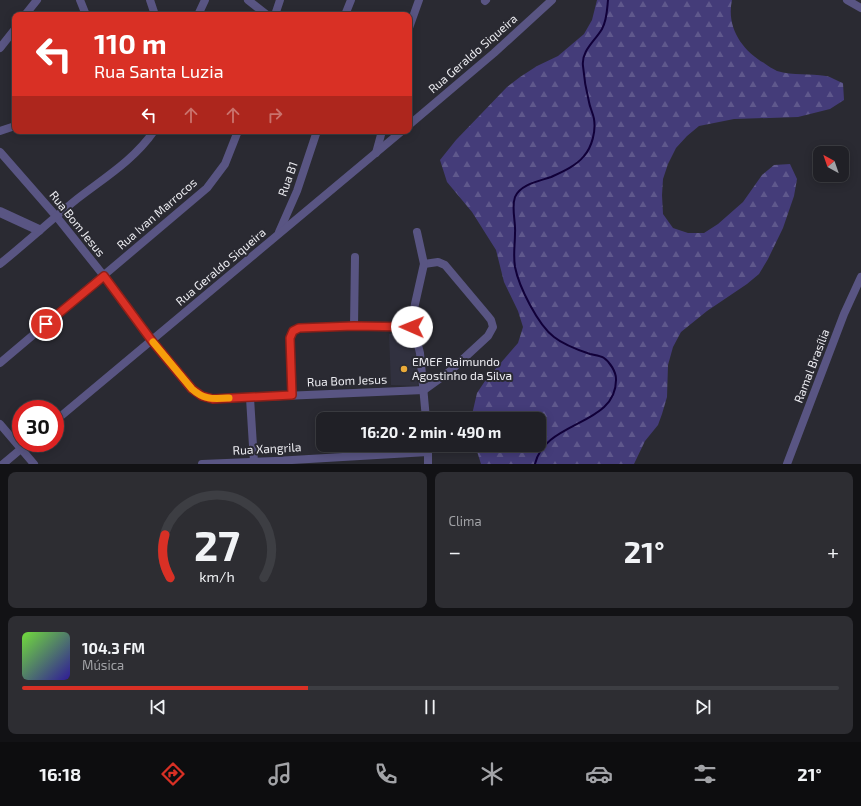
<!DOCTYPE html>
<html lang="pt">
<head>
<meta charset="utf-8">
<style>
  :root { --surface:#202026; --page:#2d2d32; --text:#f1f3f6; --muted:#a2a3a7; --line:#3d3e43; --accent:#d93025 }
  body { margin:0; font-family:"Exo 2",sans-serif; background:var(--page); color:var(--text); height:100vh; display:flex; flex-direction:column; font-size:15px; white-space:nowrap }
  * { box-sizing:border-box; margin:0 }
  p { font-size:13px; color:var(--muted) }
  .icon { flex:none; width:22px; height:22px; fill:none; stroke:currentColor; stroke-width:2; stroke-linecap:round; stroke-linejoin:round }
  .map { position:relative; height:464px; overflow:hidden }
  .details { display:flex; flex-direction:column; gap:8px; padding:8px; background:#121215; flex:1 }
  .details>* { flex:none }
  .hud { position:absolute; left:12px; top:12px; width:400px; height:122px; border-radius:8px; box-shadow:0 2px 10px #0003,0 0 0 1px var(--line); background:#d93025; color:#fff; overflow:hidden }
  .needle { width:26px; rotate:320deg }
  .controls { position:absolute; left:813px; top:146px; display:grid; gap:8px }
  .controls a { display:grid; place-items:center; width:36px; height:36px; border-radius:8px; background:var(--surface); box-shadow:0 2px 10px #0003,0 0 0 1px var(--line); font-size:20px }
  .speed { position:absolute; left:12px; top:400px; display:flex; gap:8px; font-size:20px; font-weight:700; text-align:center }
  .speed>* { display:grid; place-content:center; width:52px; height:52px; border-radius:50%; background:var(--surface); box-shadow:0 2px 10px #0003,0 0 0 1px var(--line); line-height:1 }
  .speed .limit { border:6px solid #d22; background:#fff; color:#111 }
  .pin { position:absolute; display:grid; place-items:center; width:34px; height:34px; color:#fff; margin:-17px; border:2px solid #fff; border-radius:50%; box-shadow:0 1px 4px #0007 }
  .me { position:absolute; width:44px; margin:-22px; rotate:271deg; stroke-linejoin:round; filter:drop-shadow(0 0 3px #0008) }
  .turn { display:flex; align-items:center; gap:14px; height:84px; padding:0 16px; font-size:18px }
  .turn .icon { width:52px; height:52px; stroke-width:2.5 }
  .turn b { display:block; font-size:28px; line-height:34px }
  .lanes { display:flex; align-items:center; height:38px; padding:0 16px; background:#0003; justify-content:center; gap:20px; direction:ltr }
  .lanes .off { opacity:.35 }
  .big { font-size:30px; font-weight:700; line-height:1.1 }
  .details .card { flex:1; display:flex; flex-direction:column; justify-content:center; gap:6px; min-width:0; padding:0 14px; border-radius:8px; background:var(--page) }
  .details .dial { align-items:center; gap:0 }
  .dial svg { height:104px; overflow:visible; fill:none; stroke:var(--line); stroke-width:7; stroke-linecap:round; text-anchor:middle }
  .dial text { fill:var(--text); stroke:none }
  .song { display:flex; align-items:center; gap:12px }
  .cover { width:48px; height:48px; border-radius:6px; background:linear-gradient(135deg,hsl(100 70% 55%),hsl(250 70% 35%)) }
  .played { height:4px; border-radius:2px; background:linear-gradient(90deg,var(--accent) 35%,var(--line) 35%) }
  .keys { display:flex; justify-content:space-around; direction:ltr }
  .heat { display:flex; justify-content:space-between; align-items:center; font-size:22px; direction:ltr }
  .details .tiles { flex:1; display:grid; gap:8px; grid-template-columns:1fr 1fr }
  .card:last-child { grid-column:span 2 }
  .trip { position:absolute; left:316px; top:412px; width:230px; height:40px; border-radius:8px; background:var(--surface); box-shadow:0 2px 10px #0003,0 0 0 1px var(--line); font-weight:700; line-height:40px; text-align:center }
  .tab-bar { display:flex; height:64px; justify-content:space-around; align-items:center; background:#0d0d0f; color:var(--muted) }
  .tab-bar .icon { width:28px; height:28px }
  .tab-bar .current { color:var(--accent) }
  .tab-bar b { font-size:18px; color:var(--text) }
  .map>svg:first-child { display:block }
  .built { fill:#31313f }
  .forest { fill:url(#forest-firs) }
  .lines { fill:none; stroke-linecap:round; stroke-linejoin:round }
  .stream { stroke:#110039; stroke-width:2 }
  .minor { stroke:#595583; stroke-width:8 }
  .tertiary { stroke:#595583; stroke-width:10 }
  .route-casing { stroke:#8d1f18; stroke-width:10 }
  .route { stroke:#d93025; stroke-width:7 }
  .slow { stroke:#f59e0b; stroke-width:7 }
  .poi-dot { fill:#ebaa39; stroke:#2a2a32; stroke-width:1.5 }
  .labels { text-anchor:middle; stroke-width:4; stroke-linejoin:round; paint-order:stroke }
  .street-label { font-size:12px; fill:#ececf1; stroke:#2a2a32 }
  .poi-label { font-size:12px; fill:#ececf1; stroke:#2a2a32; text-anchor:start }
</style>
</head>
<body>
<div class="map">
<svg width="861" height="464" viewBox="0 0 861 464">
  <defs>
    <pattern id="forest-firs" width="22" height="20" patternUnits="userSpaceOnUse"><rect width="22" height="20" fill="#443c79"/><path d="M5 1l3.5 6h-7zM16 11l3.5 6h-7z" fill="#5f588c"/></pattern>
  </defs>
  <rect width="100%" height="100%" fill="#2a2a32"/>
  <path class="built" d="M389,334h20l7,18 2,34 -27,-1z"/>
  <path class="forest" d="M597,0h135c-6,27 10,50 32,63 4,3 9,6 13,8 16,5 33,2 49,5 6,1 11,5 17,7l1,17 -14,9 -32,8 -64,2 -35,7 -12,10 -11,12 -8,16 -5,15 -1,16 1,19 10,14 15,5h16l14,-9 25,-22 19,-27 12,-10 16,-1 7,15 -3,17 -11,32 -15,31 -9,15 -12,10 -40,27 -26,21 -8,15 -5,18 -1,32 -5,17 -4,11 -13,16 -11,23h-153l-6,-19h64v-26h-68l6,-26 8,-12 33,-38 5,-16 -5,-16 -14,-29 -8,-32 -24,-38 -25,-30 -7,-22 16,-20 51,-53 13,-10 17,-11 21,-10 26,-22 8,-14z"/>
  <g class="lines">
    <path class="stream" d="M535,464c10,-44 82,-38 81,-85 0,-7 -6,-17 -12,-21 -3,-2 -10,-3 -14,-4 -12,-4 -26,-9 -36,-17 -16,-12 -35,-50 -39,-70 -2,-12 0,-22 0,-34 1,-11 -4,-25 0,-36 5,-13 25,-16 36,-20 11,-5 25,-11 33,-21 8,-9 12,-25 10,-37 -1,-6 -4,-11 -5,-17 -3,-12 -5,-24 -6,-36 -2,-15 12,-25 19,-37 5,-9 5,-19 6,-29"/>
    <g class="minor">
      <path d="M80,0l6,15"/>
      <path d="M150,0l5,15"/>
      <path d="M248,0l19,15"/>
      <path d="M847,0l14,8"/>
      <path d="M485,1l1,-1"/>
      <path d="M25,15l12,-15"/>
      <path d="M198,15l7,-15"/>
      <path d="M275,15l5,-15"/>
      <path d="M345,15l6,-15"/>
      <path d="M409,28l10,-28"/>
      <path d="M0,48l15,-19"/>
      <path d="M409,125l85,-72 58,-53"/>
      <path d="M0,131l15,-5"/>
      <path d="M0,152l56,64 48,60 48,65 39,48 11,7 11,3 211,-9 25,-18 39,-36 5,-9 -2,-7 -4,-5 -42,-50 -7,-3 -14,2"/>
      <path d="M376,153l6,-22"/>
      <path d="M279,232l18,-41 20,-60"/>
      <path d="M417,232l7,32 -9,40 -3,18 8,31 6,66"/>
      <path d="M0,264c26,-21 51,-44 77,-65 27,-21 57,-39 77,-68"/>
      <path d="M354,326l1,-69"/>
      <path d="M0,363l207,-175 18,-24 13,-33"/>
      <path d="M292,395l-2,-57 3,-7 6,-3 55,-2 58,1"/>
      <path d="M250,398l4,64"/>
      <path d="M55,421l347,-290"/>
      <path d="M0,424l34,40"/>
      <path d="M428,445v19"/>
      <path d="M3,464l25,-21"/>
      <path d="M202,464l73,-3 153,-9"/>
      <path d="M787,464l57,-150 17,-37"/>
    </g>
    <path class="tertiary" d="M0,212l39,18"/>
  </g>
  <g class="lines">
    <g class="route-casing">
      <path id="route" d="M46,324l58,-48 48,65 40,48 10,7 11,3 79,-4 -2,-57 3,-7 6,-3 55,-2 58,1"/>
    </g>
    <use href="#route" class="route"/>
    <path class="slow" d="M153,342l39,47c12,11 21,10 37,9"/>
  </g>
  <circle class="poi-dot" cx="404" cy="369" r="4"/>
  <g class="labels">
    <g class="street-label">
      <text transform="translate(473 54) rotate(-41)" y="4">Rua Geraldo Siqueira</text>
      <text transform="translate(288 179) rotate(-70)" y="4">Rua B1</text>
      <text transform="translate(157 214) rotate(-41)" y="4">Rua Ivan Marrocos</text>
      <text transform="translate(77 224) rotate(51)" y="4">Rua Bom Jesus</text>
      <text transform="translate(221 267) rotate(-40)" y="4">Rua Geraldo Siqueira</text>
      <text transform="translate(812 366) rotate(-69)" y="4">Ramal Brasília</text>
      <text transform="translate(347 381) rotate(-2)" y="4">Rua Bom Jesus</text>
      <text transform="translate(267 449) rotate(-3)" y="4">Rua Xangrila</text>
    </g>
    <g class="poi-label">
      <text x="412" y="366">EMEF Raimundo<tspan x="412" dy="14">Agostinho da Silva</tspan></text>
    </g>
  </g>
</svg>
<div class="controls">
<a><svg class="needle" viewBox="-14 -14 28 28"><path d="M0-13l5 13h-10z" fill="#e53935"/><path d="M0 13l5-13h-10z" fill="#a2a3a7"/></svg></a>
</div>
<div class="speed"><div class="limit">30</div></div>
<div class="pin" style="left:46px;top:324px;background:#d93025"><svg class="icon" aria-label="arrive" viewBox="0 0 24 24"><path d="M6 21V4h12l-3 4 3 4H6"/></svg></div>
<svg class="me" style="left:412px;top:327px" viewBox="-20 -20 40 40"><circle r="19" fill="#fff"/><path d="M0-13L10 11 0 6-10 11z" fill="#d93025"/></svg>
<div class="trip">16:20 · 2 min · 490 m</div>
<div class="hud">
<div class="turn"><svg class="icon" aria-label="left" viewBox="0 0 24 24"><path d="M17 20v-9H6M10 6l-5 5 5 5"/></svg><div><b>110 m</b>Rua Santa Luzia</div></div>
<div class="lanes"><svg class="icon" aria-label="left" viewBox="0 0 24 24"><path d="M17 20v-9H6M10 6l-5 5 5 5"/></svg><svg class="icon off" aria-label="ahead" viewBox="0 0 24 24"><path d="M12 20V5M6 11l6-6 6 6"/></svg><svg class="icon off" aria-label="ahead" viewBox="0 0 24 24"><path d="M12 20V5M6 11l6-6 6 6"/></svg><svg class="icon off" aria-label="right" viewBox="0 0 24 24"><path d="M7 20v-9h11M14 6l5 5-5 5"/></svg></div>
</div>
</div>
<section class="details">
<div class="tiles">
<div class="card dial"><svg viewBox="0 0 100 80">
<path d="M14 69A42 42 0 1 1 86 69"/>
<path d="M14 69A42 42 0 0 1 10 36" stroke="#d93025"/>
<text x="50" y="56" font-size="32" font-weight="700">27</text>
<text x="50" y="72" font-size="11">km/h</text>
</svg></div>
<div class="card"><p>Clima</p>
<div class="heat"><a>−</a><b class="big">21°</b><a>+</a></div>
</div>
<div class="card">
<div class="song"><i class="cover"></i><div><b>104.3 FM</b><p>Música</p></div></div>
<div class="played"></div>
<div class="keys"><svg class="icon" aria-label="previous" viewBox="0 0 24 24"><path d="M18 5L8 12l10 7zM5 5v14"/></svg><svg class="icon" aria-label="pause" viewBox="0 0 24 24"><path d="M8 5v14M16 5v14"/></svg><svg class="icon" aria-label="next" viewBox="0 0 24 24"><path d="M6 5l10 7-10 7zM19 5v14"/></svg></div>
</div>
</div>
</section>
<nav class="tab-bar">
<b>16:18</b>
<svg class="icon current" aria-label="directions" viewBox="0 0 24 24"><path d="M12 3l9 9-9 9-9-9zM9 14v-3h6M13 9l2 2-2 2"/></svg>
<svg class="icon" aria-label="music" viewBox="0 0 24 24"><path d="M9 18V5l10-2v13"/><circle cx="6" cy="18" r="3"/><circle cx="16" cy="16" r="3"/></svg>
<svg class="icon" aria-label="phone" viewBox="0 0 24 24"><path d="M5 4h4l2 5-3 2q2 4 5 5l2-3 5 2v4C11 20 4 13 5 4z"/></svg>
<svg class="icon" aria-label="climate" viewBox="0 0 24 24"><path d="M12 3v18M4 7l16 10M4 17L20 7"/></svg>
<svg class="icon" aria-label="car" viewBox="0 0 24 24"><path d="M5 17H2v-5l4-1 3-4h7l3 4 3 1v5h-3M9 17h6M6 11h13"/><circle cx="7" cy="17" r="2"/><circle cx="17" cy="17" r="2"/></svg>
<svg class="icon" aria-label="filters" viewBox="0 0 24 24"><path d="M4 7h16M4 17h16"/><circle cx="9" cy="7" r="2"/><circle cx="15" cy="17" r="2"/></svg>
<b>21°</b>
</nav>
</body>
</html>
